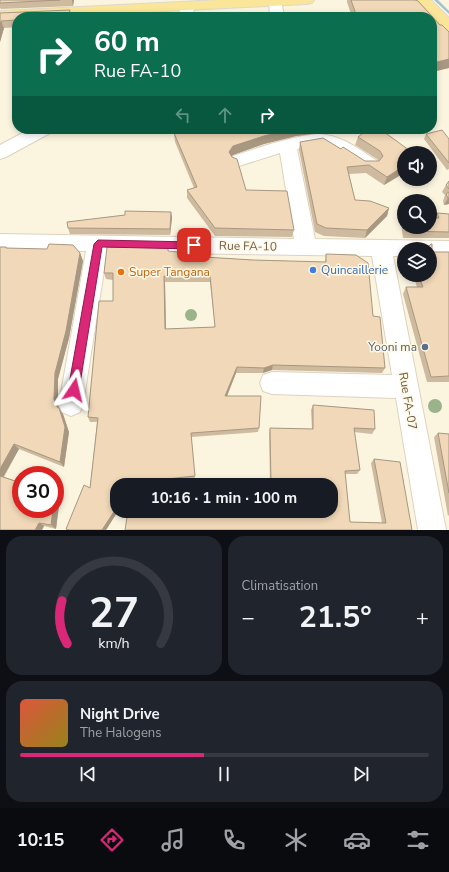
<!DOCTYPE html>
<html lang="fr">
<head>
<meta charset="utf-8">
<style>
  :root { --surface:#171b24; --page:#20242c; --text:#f1f3f6; --muted:#9ea1a6; --line:#363941; --accent:#db2777 }
  body { margin:0; font-family:"Nunito Sans",sans-serif; background:var(--page); color:var(--text); height:100vh; display:flex; flex-direction:column; font-size:15px; white-space:nowrap }
  * { box-sizing:border-box; margin:0 }
  p { font-size:13px; color:var(--muted) }
  .icon { flex:none; width:22px; height:22px; fill:none; stroke:currentColor; stroke-width:2; stroke-linecap:round; stroke-linejoin:round }
  .map { position:relative; height:530px; overflow:hidden }
  .panel { display:flex; flex-direction:column; gap:6px; padding:6px; background:#0d0f14; flex:1 }
  .panel>* { flex:none }
  .top-card { position:absolute; left:12px; top:12px; width:425px; height:122px; border-radius:16px; box-shadow:0 2px 6px #0003; background:#0b6e4f; color:#fff; overflow:hidden }
  .fabs { position:absolute; left:397px; top:146px; display:grid; gap:8px }
  .fabs a { display:grid; place-items:center; width:40px; height:40px; border-radius:50%; background:var(--surface); box-shadow:0 2px 6px #0003; font-size:20px }
  .speed { position:absolute; left:12px; top:466px; display:flex; gap:8px; font-size:20px; font-weight:700; text-align:center }
  .speed>* { display:grid; place-content:center; width:52px; height:52px; border-radius:50%; background:var(--surface); box-shadow:0 2px 6px #0003; line-height:1 }
  .speed .limit { border:6px solid #d22; background:#fff; color:#111 }
  .pin { position:absolute; display:grid; place-items:center; width:34px; height:34px; color:#fff; margin:-17px; border-radius:8px; box-shadow:0 2px 6px #0006 }
  .me { position:absolute; width:44px; margin:-22px; rotate:10deg; stroke-linejoin:round; filter:drop-shadow(0 0 3px #0008) }
  .turn { display:flex; align-items:center; gap:14px; height:84px; padding:0 16px; font-size:18px }
  .turn .icon { width:52px; height:52px; stroke-width:2.5 }
  .turn b { display:block; font-size:28px; line-height:34px }
  .lanes { display:flex; align-items:center; height:38px; padding:0 16px; background:#0003; justify-content:center; gap:20px; direction:ltr }
  .lanes .off { opacity:.35 }
  .big { font-size:30px; font-weight:700; line-height:1.1 }
  .panel .tile { flex:1; display:flex; flex-direction:column; justify-content:center; gap:6px; min-width:0; padding:0 14px; border-radius:16px; background:var(--page) }
  .panel .dial { align-items:center; gap:0 }
  .dial svg { height:104px; overflow:visible; fill:none; stroke:var(--line); stroke-width:7; stroke-linecap:round; text-anchor:middle }
  .dial text { fill:var(--text); stroke:none }
  .song { display:flex; align-items:center; gap:12px }
  .cover { width:48px; height:48px; border-radius:6px; background:linear-gradient(135deg,hsl(10 70% 55%),hsl(50 70% 35%)) }
  .played { height:4px; border-radius:2px; background:linear-gradient(90deg,var(--accent) 45%,var(--line) 45%) }
  .keys { display:flex; justify-content:space-around; direction:ltr }
  .heat { display:flex; justify-content:space-between; align-items:center; font-size:22px; direction:ltr }
  .panel .tiles { flex:1; display:grid; gap:6px; grid-template-columns:1fr 1fr }
  .tile:last-child { grid-column:span 2 }
  .trip { position:absolute; left:110px; top:478px; width:228px; height:40px; border-radius:16px; background:var(--surface); box-shadow:0 2px 6px #0003; font-weight:700; line-height:40px; text-align:center }
  .tab-bar { display:flex; height:64px; justify-content:space-around; align-items:center; background:#090b0e; color:var(--muted) }
  .tab-bar .icon { width:28px; height:28px }
  .tab-bar .selected { color:var(--accent) }
  .tab-bar b { font-size:18px; color:var(--text) }
  .map>svg:first-child { display:block }
  .lines { fill:none; stroke-linecap:round; stroke-linejoin:round }
  .stream { fill:#9cc3d6; fill-rule:evenodd }
  .minor-casing { stroke:#dfd2bd; stroke-width:2 }
  .major-casing { stroke:#ddd8d3; stroke-width:2 }
  .minor { fill:#fff; fill-rule:evenodd }
  .major { fill:#fae599; fill-rule:evenodd }
  .tree { fill:#9ab38a }
  .wall { fill:#ceba9e; fill-rule:evenodd }
  .shaded-wall { fill:#a89781 }
  .building { fill:#f0d8b8; stroke:#a89781; fill-rule:evenodd }
  .route { fill:#db2777; stroke:#8e194d }
  .shop-dot { fill:#3f7fe0; stroke:#fff9e6; stroke-width:1.5 }
  .food-dot { fill:#e8710a; stroke:#fff9e6; stroke-width:1.5 }
  .service-dot { fill:#5c6f8a; stroke:#fff9e6; stroke-width:1.5 }
  .labels { text-anchor:middle; stroke-width:3; stroke-linejoin:round; paint-order:stroke }
  .street-label { font-size:12px; fill:#715e48; stroke:#fff9e6 }
  .shop-label { font-size:12px; fill:#366cbe; stroke:#fff9e6; text-anchor:start }
  .food-label { font-size:12px; fill:#c56008; stroke:#fff9e6; text-anchor:start }
  .service-label { font-size:12px; fill:#4e5e75; stroke:#fff9e6; text-anchor:end }
</style>
</head>
<body>
<div class="map">
<svg width="449" height="530" viewBox="0 0 449 530">
  <rect width="100%" height="100%" fill="#fbf5e0"/>
  <g class="lines">
    <path class="stream" d="M434,0h4l11,11v3z"/>
    <g class="minor-casing">
      <g id="minor">
        <path d="M271,0h10l3,17h-14l-1,-15z"/>
        <path d="M187,3l5,1 2,3 -1,10h-14l1,-10 2,-3z"/>
        <path d="M30,129h23l-3,4 -44,24 -6,2v-14z"/>
        <path d="M318,134c23,1 39,14 58,26l3,4 -3,4c-18,6 -32,-17 -49,-22 -9,-3 -21,1 -30,3l18,90 134,2v16h-19v-8h-26v7h-11l53,274h-28l-22,-132 -124,-4 -9,-3 -3,-8 3,-8 9,-3 120,3 -20,-119 -265,-4 -24,152 -3,8 -9,4 -9,-4 -3,-8 27,-153 -86,-1v-16l294,5 -14,-86 -41,13 -6,-2 -3,-4 3,-4c28,-9 55,-19 85,-22z"/>
      </g>
    </g>
    <g class="major-casing">
      <g id="major">
        <path d="M219,0h95l-2,3 -5,1 -259,13h-31v2h-17v-8z"/>
        <path d="M416,0h15l18,18v13l-5,-1z"/>
      </g>
    </g>
    <use href="#minor" class="minor"/>
    <use href="#major" class="major"/>
  </g>
  <g class="tree">
    <circle cx="191" cy="315" r="6"/>
    <circle cx="435" cy="406" r="7"/>
  </g>
  <g class="wall">
    <path d="M0,0h74l-1,6 -72,3 -1,-1z"/>
    <path d="M347,0h68l3,1 22,24h2l7,7v36l-17,4v-55h-80l-5,-15z"/>
    <path d="M0,13l17,4v10l-13,1 -4,14z"/>
    <path d="M188,129h132l-1,4 -23,3 -32,8 -31,11 -2,1 15,34 48,40 -2,7 -77,-1 -28,-38v-8l7,-2 -19,-46 -1,-9z"/>
    <path d="M426,134l23,5v30l-2,1 -23,-31z"/>
    <path d="M358,137l46,16v20l-20,12 -18,-12 -17,1 6,26 34,8 -2,8 -22,22 -41,-2 -9,-4 -16,-82 1,-8 41,7 24,12h14l-2,-2 -22,-14z"/>
    <path d="M449,181v23l-5,1 -1,-4 2,-6 -3,-3 4,-7z"/>
    <path d="M171,212l1,6 -2,17 -100,-1 -2,-6z"/>
    <path d="M437,213l12,1v24h-46l-2,-14 3,-7v10h26z"/>
    <path d="M6,247l1,1 73,5 3,8 -14,77 -11,41v26l1,3 4,6 6,18 -5,35 -45,-18 -15,28 52,17 4,4 -4,31 -12,-3 -2,4h-42z"/>
    <path d="M168,248v3l37,6 48,3 72,2 1,-8 47,62 12,52 -3,5 -110,-3 -9,3h-27l-9,23 32,32 -1,4 -67,5 4,43 -50,5h-28l1,26 -12,19h-39l-1,-1 24,-41 7,-66h-7l-2,-5 25,-116v-21l-7,-1 -2,-6zM165,282h45l5,45 -49,2z"/>
    <path d="M432,252h17v130h-22l-24,-88 3,-7h11l-4,-12h17z"/>
    <path d="M313,405l62,24 -3,5 -18,-2 6,38 -3,4h-12l5,48 32,1 -11,-60 3,-4 38,71 -219,-14 138,-31h-61l-1,-52 1,-5 42,1 -1,-19z"/>
    <path d="M438,433l11,1v81l-1,1 -14,-79z"/>
  </g>
  <g class="shaded-wall">
    <path d="M72,0h2l-1,6z"/>
    <path d="M70,10l1,7h-3z"/>
    <path d="M1,21l3,7 -4,14v-16z"/>
    <path d="M449,59v9l-17,4v-5l1,-4z"/>
    <path d="M292,129h28l-1,4 -23,3 -32,8 -31,11 -5,5 1,-8 4,-6 31,-10z"/>
    <path d="M404,166v7l-20,12 3,-8z"/>
    <path d="M448,198h1v6l-5,1z"/>
    <path d="M389,208l-2,8 -22,22 2,-8z"/>
    <path d="M171,212l1,6 -2,17v-6z"/>
    <path d="M80,253l3,8 -14,77 -11,41v26l1,4 4,5 6,18 -5,35 -4,-5 -3,-55 -3,-8 1,-26z"/>
    <path d="M164,276l1,6 1,53 -1,-6z"/>
    <path d="M273,365l-1,5 -9,3 1,-5z"/>
    <path d="M237,367l-1,6 -11,28v-5z"/>
    <path d="M14,444l5,5 -17,30 -2,-2v-8z"/>
    <path d="M56,494l4,4 -4,31 -5,-4 2,-16h2z"/>
    <path d="M117,507v4h1l-12,19h-4z"/>
    <path d="M39,523l5,3 -2,4h-7z"/>
  </g>
  <g class="building">
    <path d="M0,0h60l-60,3z"/>
    <path d="M351,0h64l3,1 22,24h2l7,7v27l-16,4 -1,-2v-44h-75z"/>
    <path d="M70,10l-2,7h-51v3l-16,1 -1,5v-13z"/>
    <path d="M239,14h24v3h-23z"/>
    <path d="M188,129h104l-28,7 -31,10 -4,6 3,5 5,2 9,31 41,1 7,39 -79,-2 -28,-38 10,-3 -23,-54z"/>
    <path d="M368,129h12l33,24h-9v13l-17,11 -18,-12 -22,2 8,33 15,1 19,7 -22,22 -41,-2 -9,-4 -17,-82 23,-4 18,11 2,-2 22,14h14l4,-5 -3,-5 -22,-14z"/>
    <path d="M442,130l7,9v24l-23,-29z"/>
    <path d="M449,181v8l-3,-4z"/>
    <path d="M449,192v6h-1l-2,-4z"/>
    <path d="M125,211l46,1 -1,17 -102,-1 -1,-6 58,-7z"/>
    <path d="M437,213l12,1v18l-43,-1 -1,-4h25v-9h9z"/>
    <path d="M49,244l24,1 7,8 -14,78 -11,42 -1,26 3,8 2,1 6,19 -5,35 -46,-18 -14,25v-222h6v1l41,1z"/>
    <path d="M431,244h1v8h17v124l-18,1 -25,-90h17l-5,-12h12v-26h-4z"/>
    <path d="M107,247l61,1v3l37,4 -1,2 49,3 73,2v-8l30,1 12,8 5,53 7,1 5,51 -112,-3 -9,3 -27,-1 -12,29h36l-2,32 -68,5 4,43 -77,8 2,1h-3v22l-15,23h-33l-3,-1 18,-44 6,3 8,-70 -10,-1 11,-116h14v-28h-9zM210,275l5,52 -50,2 -1,-53z"/>
    <path d="M313,405l61,5 1,19 -21,-1 6,42 -15,1 5,51 36,1 -12,-64 26,3 12,68h-287l3,-19h52l13,5v-5h138v-26h-60l-1,-57 43,1z"/>
    <path d="M438,433l11,1v59z"/>
    <path d="M0,476l21,7v26h32l-2,16 -12,-2 -4,7h-35z"/>
  </g>
  <path class="route" d="M98,240l96,2 5,3 -5,4 -92,-2 -23,143 -2,3 -3,2 -4,-2 -2,-3 26,-146z"/>
  <circle class="shop-dot" cx="313" cy="270" r="4"/>
  <circle class="food-dot" cx="121" cy="272" r="4"/>
  <circle class="service-dot" cx="425" cy="347" r="4"/>
  <g class="labels">
    <g class="street-label">
      <text transform="translate(248 246) rotate(1)" y="4">Rue FA-10</text>
      <text transform="translate(408 401) rotate(80)" y="4">Rue FA-07</text>
    </g>
    <g class="shop-label">
      <text x="321" y="274">Quincaillerie</text>
    </g>
    <g class="food-label">
      <text x="129" y="276">Super Tangana</text>
    </g>
    <g class="service-label">
      <text x="417" y="351">Yooni ma</text>
    </g>
  </g>
</svg>
<div class="fabs">
<a><svg class="icon" aria-label="sound" viewBox="0 0 24 24"><path d="M4 9h4l5-4v14l-5-4H4zM17 9q2 3 0 6"/></svg></a>
<a><svg class="icon" aria-label="search" viewBox="0 0 24 24"><circle cx="10" cy="10" r="6"/><path d="M15 15l6 6"/></svg></a>
<a><svg class="icon" aria-label="layers" viewBox="0 0 24 24"><path d="M12 4l9 5-9 5-9-5zM3 14l9 5 9-5"/></svg></a>
</div>
<div class="speed"><div class="limit">30</div></div>
<div class="pin" style="left:194px;top:245px;background:#d93025"><svg class="icon" aria-label="arrive" viewBox="0 0 24 24"><path d="M6 21V4h12l-3 4 3 4H6"/></svg></div>
<svg class="me" style="left:74px;top:390px" viewBox="-20 -20 40 40"><path d="M0-17L14 15 0 8-14 15z" fill="#db2777" stroke="#fff" stroke-width="4"/></svg>
<div class="trip">10:16 · 1 min · 100 m</div>
<div class="top-card">
<div class="turn"><svg class="icon" aria-label="right" viewBox="0 0 24 24"><path d="M7 20v-9h11M14 6l5 5-5 5"/></svg><div><b>60 m</b>Rue FA-10</div></div>
<div class="lanes"><svg class="icon off" aria-label="left" viewBox="0 0 24 24"><path d="M17 20v-9H6M10 6l-5 5 5 5"/></svg><svg class="icon off" aria-label="ahead" viewBox="0 0 24 24"><path d="M12 20V5M6 11l6-6 6 6"/></svg><svg class="icon" aria-label="right" viewBox="0 0 24 24"><path d="M7 20v-9h11M14 6l5 5-5 5"/></svg></div>
</div>
</div>
<section class="panel">
<div class="tiles">
<div class="tile dial"><svg viewBox="0 0 100 80">
<path d="M14 69A42 42 0 1 1 86 69"/>
<path d="M14 69A42 42 0 0 1 10 36" stroke="#db2777"/>
<text x="50" y="56" font-size="32" font-weight="700">27</text>
<text x="50" y="72" font-size="11">km/h</text>
</svg></div>
<div class="tile"><p>Climatisation</p>
<div class="heat"><a>−</a><b class="big">21.5°</b><a>+</a></div>
</div>
<div class="tile">
<div class="song"><i class="cover"></i><div><b>Night Drive</b><p>The Halogens</p></div></div>
<div class="played"></div>
<div class="keys"><svg class="icon" aria-label="previous" viewBox="0 0 24 24"><path d="M18 5L8 12l10 7zM5 5v14"/></svg><svg class="icon" aria-label="pause" viewBox="0 0 24 24"><path d="M8 5v14M16 5v14"/></svg><svg class="icon" aria-label="next" viewBox="0 0 24 24"><path d="M6 5l10 7-10 7zM19 5v14"/></svg></div>
</div>
</div>
</section>
<nav class="tab-bar">
<b>10:15</b>
<svg class="icon selected" aria-label="directions" viewBox="0 0 24 24"><path d="M12 3l9 9-9 9-9-9zM9 14v-3h6M13 9l2 2-2 2"/></svg>
<svg class="icon" aria-label="music" viewBox="0 0 24 24"><path d="M9 18V5l10-2v13"/><circle cx="6" cy="18" r="3"/><circle cx="16" cy="16" r="3"/></svg>
<svg class="icon" aria-label="phone" viewBox="0 0 24 24"><path d="M5 4h4l2 5-3 2q2 4 5 5l2-3 5 2v4C11 20 4 13 5 4z"/></svg>
<svg class="icon" aria-label="climate" viewBox="0 0 24 24"><path d="M12 3v18M4 7l16 10M4 17L20 7"/></svg>
<svg class="icon" aria-label="car" viewBox="0 0 24 24"><path d="M5 17H2v-5l4-1 3-4h7l3 4 3 1v5h-3M9 17h6M6 11h13"/><circle cx="7" cy="17" r="2"/><circle cx="17" cy="17" r="2"/></svg>
<svg class="icon" aria-label="filters" viewBox="0 0 24 24"><path d="M4 7h16M4 17h16"/><circle cx="9" cy="7" r="2"/><circle cx="15" cy="17" r="2"/></svg>
</nav>
</body>
</html>
